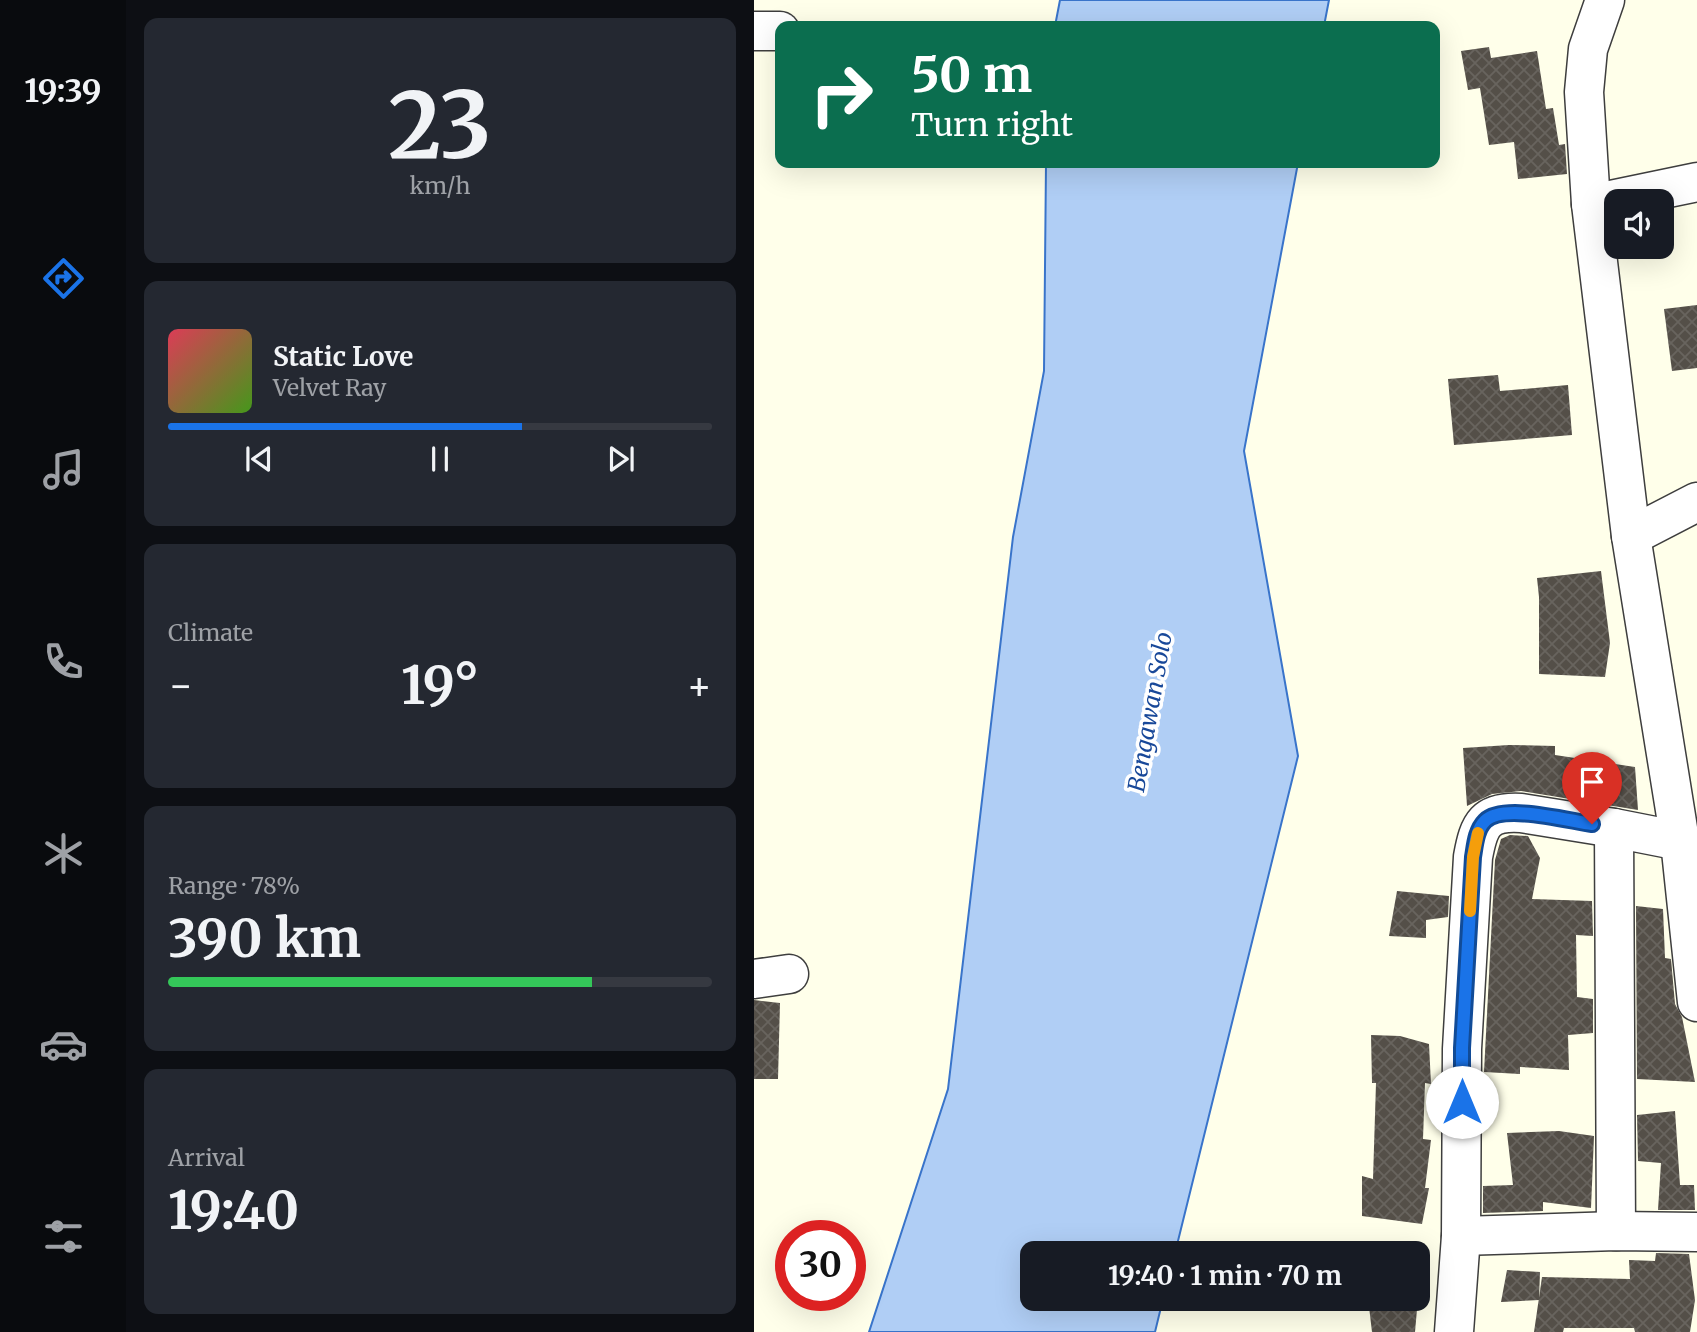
<!DOCTYPE html>
<html lang="en">
<head>
<meta charset="utf-8">
<style>
  :root { --surface:#171b24; --page:#242831; --text:#f1f3f6; --muted:#9ea1a6; --line:#363941; --accent:#1a73e8 }
  body { margin:0; font-family:Merriweather,serif; background:var(--page); color:var(--text); height:100vh; display:flex; flex-direction:column; font-size:26px; white-space:nowrap }
  * { box-sizing:border-box; margin:0 }
  p { font-size:23px; color:var(--muted) }
  .icon { flex:none; width:38px; height:38px; fill:none; stroke:currentColor; stroke-width:2; stroke-linecap:round; stroke-linejoin:round }
  .map { position:relative; flex:1; overflow:hidden }
  .panel { display:flex; flex-direction:column; gap:18px; padding:18px; background:#0d0f14; width:628px }
  .panel>* { flex:none }
  .guide { position:absolute; left:21px; top:21px; width:665px; height:147px; border-radius:14px; box-shadow:0 7px 28px #0002; background:#0b6e4f; color:#fff; overflow:hidden }
  .controls { position:absolute; left:850px; top:189px; display:grid; gap:14px }
  .controls a { display:grid; place-items:center; width:70px; height:70px; border-radius:14px; background:var(--surface); box-shadow:0 7px 28px #0002; font-size:35px }
  .speed { position:absolute; left:21px; top:1220px; display:flex; gap:14px; font-size:35px; font-weight:700; text-align:center }
  .speed>* { display:grid; place-content:center; width:91px; height:91px; border-radius:50%; background:var(--surface); box-shadow:0 7px 28px #0002; line-height:1 }
  .speed .limit { border:10px solid #d22; background:#fff; color:#111 }
  .pin { position:absolute; display:grid; place-items:center; width:60px; height:60px; color:#fff; margin:-72px -30px; border-radius:50% 50% 50% 0; rotate:-45deg; box-shadow:0 0 7px #0007 }
  .pin .icon { rotate:45deg }
  .me { position:absolute; width:77px; margin:-38px; rotate:0deg; stroke-linejoin:round; filter:drop-shadow(0 0 5px #0008) }
  .turn { display:flex; align-items:center; gap:24px; height:147px; padding:0 21px; font-size:32px }
  .turn .icon { width:91px; height:91px; stroke-width:2.5 }
  .turn b { display:block; font-size:49px; line-height:60px }
  .big { font-size:52px; font-weight:700; line-height:1.1 }
  .panel .tile { flex:1; display:flex; flex-direction:column; justify-content:center; gap:10px; min-width:0; padding:0 24px; border-radius:14px; background:var(--page) }
  .panel .dial { align-items:center; gap:0 }
  .dial b { font-size:91px; line-height:1 }
  .song { display:flex; align-items:center; gap:21px }
  .cover { width:84px; height:84px; border-radius:10px; background:linear-gradient(135deg,hsl(350 70% 55%),hsl(100 70% 35%)) }
  .played { height:7px; border-radius:4px; background:linear-gradient(90deg,var(--accent) 65%,var(--line) 65%) }
  .keys { display:flex; justify-content:space-around; direction:ltr }
  .heat { display:flex; justify-content:space-between; align-items:center; font-size:38px; direction:ltr }
  .charge { height:10px; border-radius:5px; background:linear-gradient(90deg,#34c759 78%,var(--line) 0) }
  .trip { position:absolute; left:266px; top:1241px; width:410px; height:70px; border-radius:14px; background:var(--surface); box-shadow:0 7px 28px #0002; font-weight:700; line-height:70px; text-align:center }
  main { display:flex; flex:1; min-height:0 }
  .tabs { display:flex; flex-direction:column; width:126px; justify-content:space-around; align-items:center; background:#090b0e; color:var(--muted) }
  .tabs .icon { width:49px; height:49px }
  .tabs .current { color:var(--accent) }
  .tabs b { font-size:32px; color:var(--text) }
  .map>svg:first-child { display:block }
  .water { fill:#b0cef5; stroke:#3974ca; stroke-width:2 }
  .building { fill:url(#building-cross-hatch) }
  .lines { fill:none; stroke-linecap:round; stroke-linejoin:round }
  .minor-casing { stroke:#3e3e3e; stroke-width:41 }
  .minor { stroke:#fff; stroke-width:38 }
  .route-casing { stroke:#114b97; stroke-width:18 }
  .route { stroke:#1a73e8; stroke-width:12 }
  .slow { stroke:#f59e0b; stroke-width:12 }
  .labels { text-anchor:middle; stroke-width:7; stroke-linejoin:round; paint-order:stroke }
  .water-label { font-size:23px; font-style:italic; fill:#184899; stroke:#fff }
</style>
</head>
<body>
<main>
<nav class="tabs">
<b>19:39</b>
<svg class="icon current" aria-label="directions" viewBox="0 0 24 24"><path d="M12 3l9 9-9 9-9-9zM9 14v-3h6M13 9l2 2-2 2"/></svg>
<svg class="icon" aria-label="music" viewBox="0 0 24 24"><path d="M9 18V5l10-2v13"/><circle cx="6" cy="18" r="3"/><circle cx="16" cy="16" r="3"/></svg>
<svg class="icon" aria-label="phone" viewBox="0 0 24 24"><path d="M5 4h4l2 5-3 2q2 4 5 5l2-3 5 2v4C11 20 4 13 5 4z"/></svg>
<svg class="icon" aria-label="climate" viewBox="0 0 24 24"><path d="M12 3v18M4 7l16 10M4 17L20 7"/></svg>
<svg class="icon" aria-label="car" viewBox="0 0 24 24"><path d="M5 17H2v-5l4-1 3-4h7l3 4 3 1v5h-3M9 17h6M6 11h13"/><circle cx="7" cy="17" r="2"/><circle cx="17" cy="17" r="2"/></svg>
<svg class="icon" aria-label="filters" viewBox="0 0 24 24"><path d="M4 7h16M4 17h16"/><circle cx="9" cy="7" r="2"/><circle cx="15" cy="17" r="2"/></svg>
</nav>
<section class="panel">
<div class="tile dial"><b>23</b><p>km/h</p></div>
<div class="tile">
<div class="song"><i class="cover"></i><div><b>Static Love</b><p>Velvet Ray</p></div></div>
<div class="played"></div>
<div class="keys"><svg class="icon" aria-label="previous" viewBox="0 0 24 24"><path d="M18 5L8 12l10 7zM5 5v14"/></svg><svg class="icon" aria-label="pause" viewBox="0 0 24 24"><path d="M8 5v14M16 5v14"/></svg><svg class="icon" aria-label="next" viewBox="0 0 24 24"><path d="M6 5l10 7-10 7zM19 5v14"/></svg></div>
</div>
<div class="tile"><p>Climate</p>
<div class="heat"><a>−</a><b class="big">19°</b><a>+</a></div>
</div>
<div class="tile"><p>Range · 78%</p><b class="big">390 km</b><div class="charge"></div></div>
<div class="tile"><p>Arrival</p><b class="big">19:40</b></div>
</section>
<div class="map">
<svg width="943" height="1332" viewBox="0 0 943 1332">
  <defs>
    <pattern id="building-cross-hatch" width="8" height="8" patternUnits="userSpaceOnUse" patternTransform="scale(1.75)"><rect width="8" height="8" fill="#544f48"/><path d="M0 0l8 8M0 8l8-8" fill="none" stroke="#68645e"/></pattern>
  </defs>
  <rect width="100%" height="100%" fill="#ffffea"/>
  <g class="water">
    <path d="M306,0h269l-5,26h-269z"/>
    <path d="M292,163h252l-54,288 54,305 -123,497h-143v45l131,1 -8,33h-286l79,-243 65,-552 31,-166z"/>
  </g>
  <g class="building">
    <path d="M735,47l2,11 46,-7 9,58 7,-1 6,37 6,-1 2,30 -49,5 -4,-37 -25,3 -9,-57 -12,2 -7,-39z"/>
    <path d="M943,305v63l-25,3 -8,-62z"/>
    <path d="M744,375l2,16 68,-6 4,50 -118,10 -6,-66z"/>
    <path d="M847,571l9,72 -5,34 -66,-3v-77l-2,-19z"/>
    <path d="M755,745l46,1v9l80,12 3,43 -117,-19 -29,3 -25,12 -4,-58z"/>
    <path d="M756,835l18,1 12,22 -8,41 60,2 1,35 -17,-1 1,62 16,2v34l-25,2 1,35 -49,-3v7l-36,-2 11,-212 6,-21z"/>
    <path d="M643,891l52,5 -1,21 -22,3v18l-37,-2z"/>
    <path d="M882,906l27,3 2,49 6,1 4,45 7,13 13,65 -58,-3z"/>
    <path d="M0,1000l26,3 -2,76h-24z"/>
    <path d="M617,1035l29,1 29,8 2,40 -6,-1 -2,56 8,1 -6,48h4l-7,36 -60,-8v-40l11,3 3,-96h-4z"/>
    <path d="M921,1111l5,74h14l1,25h-37l3,-47 -23,-2 -1,-46z"/>
    <path d="M805,1131l35,5 -3,72 -48,-6v9l-60,2v-27l30,-1 -6,-52z"/>
    <path d="M902,1253l33,1 6,46 -5,32h-55l-1,-4h-70l-1,4h-29l8,-55 88,2 -1,-19 26,1z"/>
    <path d="M753,1270l33,2 -1,28 -38,2z"/>
    <path d="M614,1298h50l-3,34h-43z"/>
  </g>
  <g class="lines">
    <g class="minor-casing">
      <g id="minor">
        <path d="M851,0l-17,49 -4,43 7,112 40,332 49,305 17,161"/>
        <path d="M0,31h26"/>
        <path d="M837,204l106,-22"/>
        <path d="M877,536l66,-34"/>
        <path d="M860,828l2,403"/>
        <path d="M0,979l35,-5"/>
        <path d="M707,1236l155,-5 81,1"/>
        <path d="M700,1332l7,-96 1,-187 11,-192c6,-33 12,-46 48,-44l93,15 66,13"/>
      </g>
    </g>
    <use href="#minor" class="minor"/>
  </g>
  <g class="lines">
    <g class="route-casing">
      <path id="route" d="M708,1102v-54l11,-191c2,-12 3,-27 12,-36 18,-18 84,0 107,3"/>
    </g>
    <use href="#route" class="route"/>
    <path class="slow" d="M716,911l3,-54 5,-24"/>
  </g>
  <g class="labels">
    <g class="water-label">
      <text transform="translate(396 712) rotate(-80)" y="8">Bengawan Solo</text>
    </g>
  </g>
</svg>
<div class="controls">
<a><svg class="icon" aria-label="sound" viewBox="0 0 24 24"><path d="M4 9h4l5-4v14l-5-4H4zM17 9q2 3 0 6"/></svg></a>
</div>
<div class="speed"><div class="limit">30</div></div>
<div class="pin" style="left:838px;top:824px;background:#d93025"><svg class="icon" aria-label="arrive" viewBox="0 0 24 24"><path d="M6 21V4h12l-3 4 3 4H6"/></svg></div>
<svg class="me" style="left:708px;top:1102px" viewBox="-20 -20 40 40"><circle r="19" fill="#fff"/><path d="M0-13L10 11 0 6-10 11z" fill="#1a73e8"/></svg>
<div class="trip">19:40 · 1 min · 70 m</div>
<div class="guide">
<div class="turn"><svg class="icon" aria-label="right" viewBox="0 0 24 24"><path d="M7 20v-9h11M14 6l5 5-5 5"/></svg><div><b>50 m</b>Turn right</div></div>
</div>
</div>
</main>
</body>
</html>
